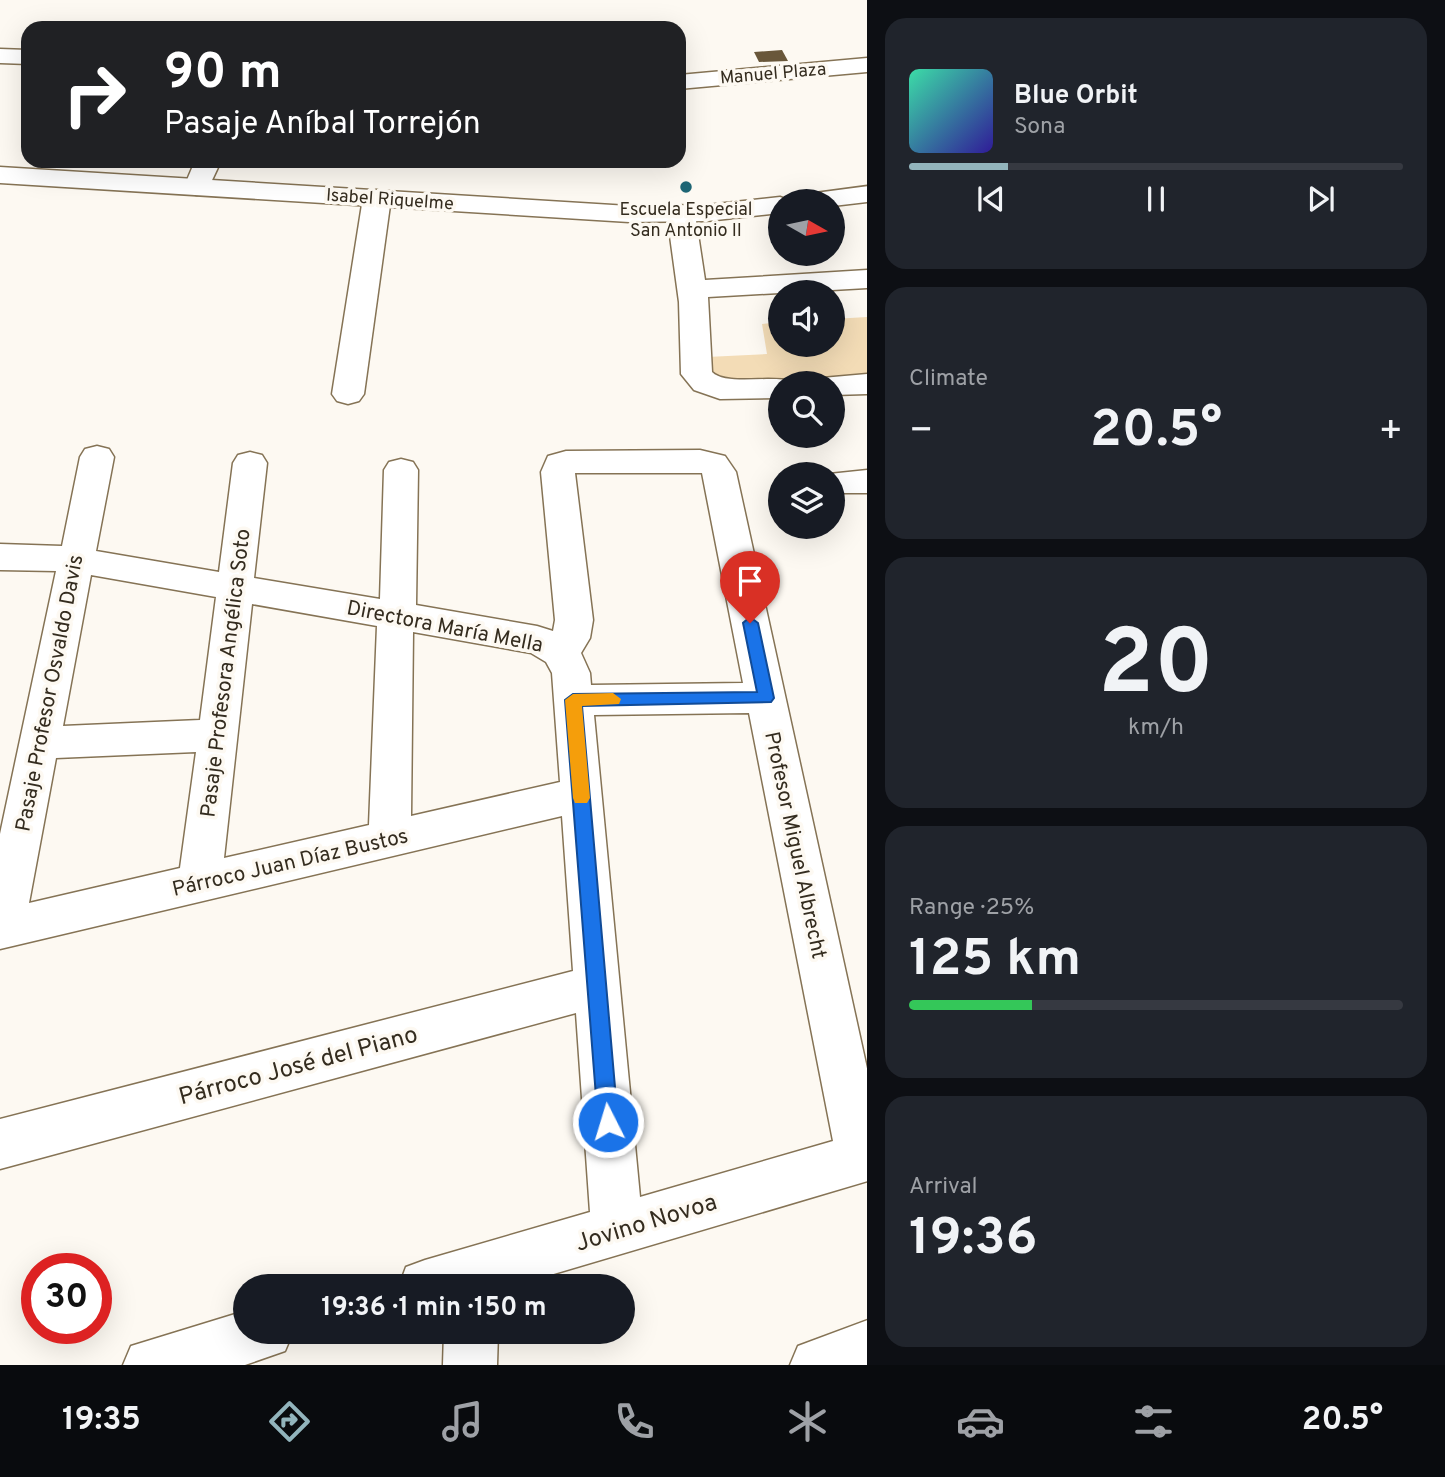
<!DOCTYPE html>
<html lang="en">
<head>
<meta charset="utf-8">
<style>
  :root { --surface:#171b24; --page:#20242c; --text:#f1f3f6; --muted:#9ea1a6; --line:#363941; --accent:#92b4bc }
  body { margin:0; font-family:Overpass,sans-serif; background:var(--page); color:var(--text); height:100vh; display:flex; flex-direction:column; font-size:26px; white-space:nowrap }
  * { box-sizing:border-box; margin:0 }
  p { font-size:23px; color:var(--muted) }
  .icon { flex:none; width:38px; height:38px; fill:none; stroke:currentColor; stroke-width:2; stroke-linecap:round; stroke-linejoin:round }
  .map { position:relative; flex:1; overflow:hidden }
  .sheet { display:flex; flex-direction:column; gap:18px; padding:18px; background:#0d0f14; width:578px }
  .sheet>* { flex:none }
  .hud { position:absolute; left:21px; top:21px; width:665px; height:147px; border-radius:21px; box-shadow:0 7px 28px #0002; background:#202124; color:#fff; overflow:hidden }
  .needle { width:46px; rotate:99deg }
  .controls { position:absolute; left:768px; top:189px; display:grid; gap:14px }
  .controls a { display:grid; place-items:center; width:77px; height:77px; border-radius:50%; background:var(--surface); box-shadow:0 7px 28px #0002; font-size:35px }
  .speed { position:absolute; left:21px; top:1253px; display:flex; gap:14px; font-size:35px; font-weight:700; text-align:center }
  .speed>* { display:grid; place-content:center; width:91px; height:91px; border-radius:50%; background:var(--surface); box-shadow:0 7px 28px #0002; line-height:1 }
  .speed .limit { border:10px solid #d22; background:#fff; color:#111 }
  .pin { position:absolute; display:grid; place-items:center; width:60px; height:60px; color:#fff; margin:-72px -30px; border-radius:50% 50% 50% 0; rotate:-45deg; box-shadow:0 0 7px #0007 }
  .pin .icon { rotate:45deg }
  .me { position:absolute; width:77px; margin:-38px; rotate:355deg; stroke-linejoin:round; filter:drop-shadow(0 0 5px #0008) }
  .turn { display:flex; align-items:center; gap:24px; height:147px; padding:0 28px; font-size:32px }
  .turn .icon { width:91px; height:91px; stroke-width:2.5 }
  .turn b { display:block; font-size:49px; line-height:60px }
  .big { font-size:52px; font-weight:700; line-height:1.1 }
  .sheet .widget { flex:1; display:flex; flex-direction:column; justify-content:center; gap:10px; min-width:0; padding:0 24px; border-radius:21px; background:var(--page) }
  .sheet .dial { align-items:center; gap:0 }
  .dial b { font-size:91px; line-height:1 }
  .song { display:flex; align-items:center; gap:21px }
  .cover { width:84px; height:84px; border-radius:10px; background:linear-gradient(135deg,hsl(160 70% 55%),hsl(250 70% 35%)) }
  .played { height:7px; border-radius:4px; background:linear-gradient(90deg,var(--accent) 20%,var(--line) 20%) }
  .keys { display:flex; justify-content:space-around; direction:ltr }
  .heat { display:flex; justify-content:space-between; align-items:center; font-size:38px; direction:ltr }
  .charge { height:10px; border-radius:5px; background:linear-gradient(90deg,#34c759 25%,var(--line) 0) }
  .trip { position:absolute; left:233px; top:1274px; width:402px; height:70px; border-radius:35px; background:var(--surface); box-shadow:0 7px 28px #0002; font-weight:700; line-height:70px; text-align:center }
  .dock { display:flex; height:112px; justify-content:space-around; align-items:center; background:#090b0e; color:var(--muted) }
  .dock .icon { width:49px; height:49px }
  .dock .current { color:var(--accent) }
  .dock b { font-size:32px; color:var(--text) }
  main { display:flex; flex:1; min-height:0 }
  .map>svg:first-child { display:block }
  .green { fill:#f3dcb6 }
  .building { fill:#69573a }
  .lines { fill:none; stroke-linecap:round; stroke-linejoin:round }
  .minor-casing { stroke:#857355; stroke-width:3 }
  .major-casing { stroke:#857355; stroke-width:3 }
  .minor { fill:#fff; fill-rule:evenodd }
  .major { fill:#fff; fill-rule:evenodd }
  .route { fill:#1a73e8; stroke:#114b97; stroke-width:2 }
  .slow { fill:#f59e0b }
  .poi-dot { fill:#1f6675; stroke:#fdf9f2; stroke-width:2.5 }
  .labels { text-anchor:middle; stroke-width:7; stroke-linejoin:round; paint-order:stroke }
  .far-street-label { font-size:18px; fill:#342c1f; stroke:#fdf9f2 }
  .far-poi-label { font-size:18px; fill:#342c1f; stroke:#fdf9f2 }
  .street-label { font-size:21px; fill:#342c1f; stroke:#fdf9f2 }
  .near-street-label { font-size:24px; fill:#342c1f; stroke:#fdf9f2 }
</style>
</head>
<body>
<main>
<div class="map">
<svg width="868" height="1365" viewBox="0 0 868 1365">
  <rect width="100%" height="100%" fill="#fdf9f2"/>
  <path class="green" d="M867,317v57l-130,12 -26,-14 -4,-15 60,-3 -5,-30 18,-2v23h53v-26z"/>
  <path class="building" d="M782,50l6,11 -29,1 -5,-10z"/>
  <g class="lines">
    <g class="minor-casing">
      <g id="minor">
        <path d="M0,49l28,1v14l-28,-1z"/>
        <path d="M868,58v14l-189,17v-14z"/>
        <path d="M195,161h26l-15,32 -9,2 -9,-2 -4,-6z"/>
        <path d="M377,190l10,2 4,6 -27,196 -5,7 -11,3 -11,-3 -5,-7 31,-196 4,-6z"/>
        <path d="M681,206l10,2 4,6 10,66 163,-10v18l-160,9 4,75c14,14 58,3 79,9l2,2h-13v15l-60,1 -26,-9 -13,-16 -2,-72 -12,-88 4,-6z"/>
        <path d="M868,374v20l-35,1v-12h-15l4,-5z"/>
        <path d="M97,446l12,3 5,8 -18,94 123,21 14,-109 5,-8 12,-3 12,3 5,8 -13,115 126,21 4,-129 5,-8 12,-3 12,3 5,8 -2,135 121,21 16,5 2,-11 -14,-148 7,-16 18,-5 134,-1 25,6 11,16 132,601v108l-355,105h-114l7,-19 19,-7 165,-48 -14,-199 -576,156v-50l573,-148 -11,-155 -562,133v-115l56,-263 -56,-1v-26l62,2 18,-89 5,-8zM575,473h127l41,210 -152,2 -1,-12 -9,-20 9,-15 3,-18zM91,575l125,22 -16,123 -137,6zM252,604l125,22 -8,199 -145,33zM413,632l118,21 15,9 6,11 8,109 -149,34zM749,713l84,428 -193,56 -46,-482zM196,752l-16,116 -151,35 27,-145z"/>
        <path d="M868,470v23h-35v-19h-4z"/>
        <path d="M245,1311v21h48l-8,19 -40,14h-122l8,-19z"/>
        <path d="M868,1320v45h-78l8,-19z"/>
        <path d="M444,1332h54l-1,33h-54z"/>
      </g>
    </g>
    <g class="major-casing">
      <g id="major">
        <path d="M0,167l629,39 78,-1 73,-8 11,4h-11v12l-73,8 -78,1 -629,-39z"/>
        <path d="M868,186v16l-35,4v-5h-37l4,-6z"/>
      </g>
    </g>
    <use href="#minor" class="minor"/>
    <use href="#major" class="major"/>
  </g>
  <path class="route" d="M750,617l8,6 16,75 -3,4 -189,4 36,416 -3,8 -7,2 -7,-2 -3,-8 -33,-422 8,-6 184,-2 -14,-69z"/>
  <path class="slow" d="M613,693l8,6 -2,5 -37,2 8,92 -3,5h-12l-2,-5 -8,-98 8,-6z"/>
  <circle class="poi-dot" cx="686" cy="187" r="7"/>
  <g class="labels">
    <g class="far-street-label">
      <text transform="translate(773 73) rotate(-5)" y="6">Manuel Plaza</text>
      <text transform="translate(390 199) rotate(4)" y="6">Isabel Riquelme</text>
    </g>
    <g class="far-poi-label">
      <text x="686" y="215">Escuela Especial<tspan x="686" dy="21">San Antonio II</tspan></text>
    </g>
    <g class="street-label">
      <text transform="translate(445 626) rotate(11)" y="7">Directora María Mella</text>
      <text transform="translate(225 673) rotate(-83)" y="7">Pasaje Profesora Angélica Soto</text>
      <text transform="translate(49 693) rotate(-79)" y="7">Pasaje Profesor Osvaldo Davis</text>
      <text transform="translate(796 845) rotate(78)" y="7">Profesor Miguel Albrecht</text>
      <text transform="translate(290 862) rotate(-13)" y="7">Párroco Juan Díaz Bustos</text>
    </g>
    <g class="near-street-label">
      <text transform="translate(298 1065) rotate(-15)" y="8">Párroco José del Piano</text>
      <text transform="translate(646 1222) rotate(-17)" y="8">Jovino Novoa</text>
    </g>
  </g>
</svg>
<div class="controls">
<a><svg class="needle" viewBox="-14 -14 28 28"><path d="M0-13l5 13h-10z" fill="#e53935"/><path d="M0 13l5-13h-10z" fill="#9ea1a6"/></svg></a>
<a><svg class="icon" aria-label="sound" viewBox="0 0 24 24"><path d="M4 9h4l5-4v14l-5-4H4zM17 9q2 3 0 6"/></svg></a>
<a><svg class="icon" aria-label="search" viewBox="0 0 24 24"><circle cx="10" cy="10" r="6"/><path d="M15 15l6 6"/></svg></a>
<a><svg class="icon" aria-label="layers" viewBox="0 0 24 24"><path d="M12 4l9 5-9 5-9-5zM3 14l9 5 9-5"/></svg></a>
</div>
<div class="speed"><div class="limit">30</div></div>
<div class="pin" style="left:750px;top:623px;background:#d93025"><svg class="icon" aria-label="arrive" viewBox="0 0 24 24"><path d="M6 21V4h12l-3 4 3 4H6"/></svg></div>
<svg class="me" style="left:608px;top:1122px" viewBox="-20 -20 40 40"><circle r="17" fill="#1a73e8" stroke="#fff" stroke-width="3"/><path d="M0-11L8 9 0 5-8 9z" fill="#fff"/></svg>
<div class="trip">19:36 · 1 min · 150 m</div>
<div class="hud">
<div class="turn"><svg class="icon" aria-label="right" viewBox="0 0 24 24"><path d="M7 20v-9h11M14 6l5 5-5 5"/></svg><div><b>90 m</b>Pasaje Aníbal Torrejón</div></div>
</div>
</div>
<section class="sheet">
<div class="widget">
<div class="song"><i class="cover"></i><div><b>Blue Orbit</b><p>Sona</p></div></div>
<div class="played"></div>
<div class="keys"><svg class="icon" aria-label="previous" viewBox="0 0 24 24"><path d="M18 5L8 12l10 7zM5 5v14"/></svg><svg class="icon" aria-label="pause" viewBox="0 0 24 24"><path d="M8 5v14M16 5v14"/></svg><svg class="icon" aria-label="next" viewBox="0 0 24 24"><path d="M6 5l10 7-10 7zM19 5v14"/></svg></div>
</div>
<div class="widget"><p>Climate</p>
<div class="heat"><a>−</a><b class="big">20.5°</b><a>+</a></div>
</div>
<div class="widget dial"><b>20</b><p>km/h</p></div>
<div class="widget"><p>Range · 25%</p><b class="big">125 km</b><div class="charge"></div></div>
<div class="widget"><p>Arrival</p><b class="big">19:36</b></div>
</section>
</main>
<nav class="dock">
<b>19:35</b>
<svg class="icon current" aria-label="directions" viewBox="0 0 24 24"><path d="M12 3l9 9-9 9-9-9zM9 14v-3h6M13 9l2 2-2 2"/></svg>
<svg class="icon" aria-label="music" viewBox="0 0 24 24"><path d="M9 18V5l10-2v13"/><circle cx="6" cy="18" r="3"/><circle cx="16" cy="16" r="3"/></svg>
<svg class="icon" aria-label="phone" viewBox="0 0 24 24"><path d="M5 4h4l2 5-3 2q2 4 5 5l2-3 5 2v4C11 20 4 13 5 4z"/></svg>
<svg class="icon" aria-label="climate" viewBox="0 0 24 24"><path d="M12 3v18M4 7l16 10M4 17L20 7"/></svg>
<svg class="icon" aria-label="car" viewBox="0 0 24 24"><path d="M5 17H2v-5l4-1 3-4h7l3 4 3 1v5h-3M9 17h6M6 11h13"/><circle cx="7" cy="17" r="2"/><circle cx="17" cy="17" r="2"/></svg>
<svg class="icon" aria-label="filters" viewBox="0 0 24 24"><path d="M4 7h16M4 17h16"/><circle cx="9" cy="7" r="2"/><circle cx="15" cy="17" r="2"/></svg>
<b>20.5°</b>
</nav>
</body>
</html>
